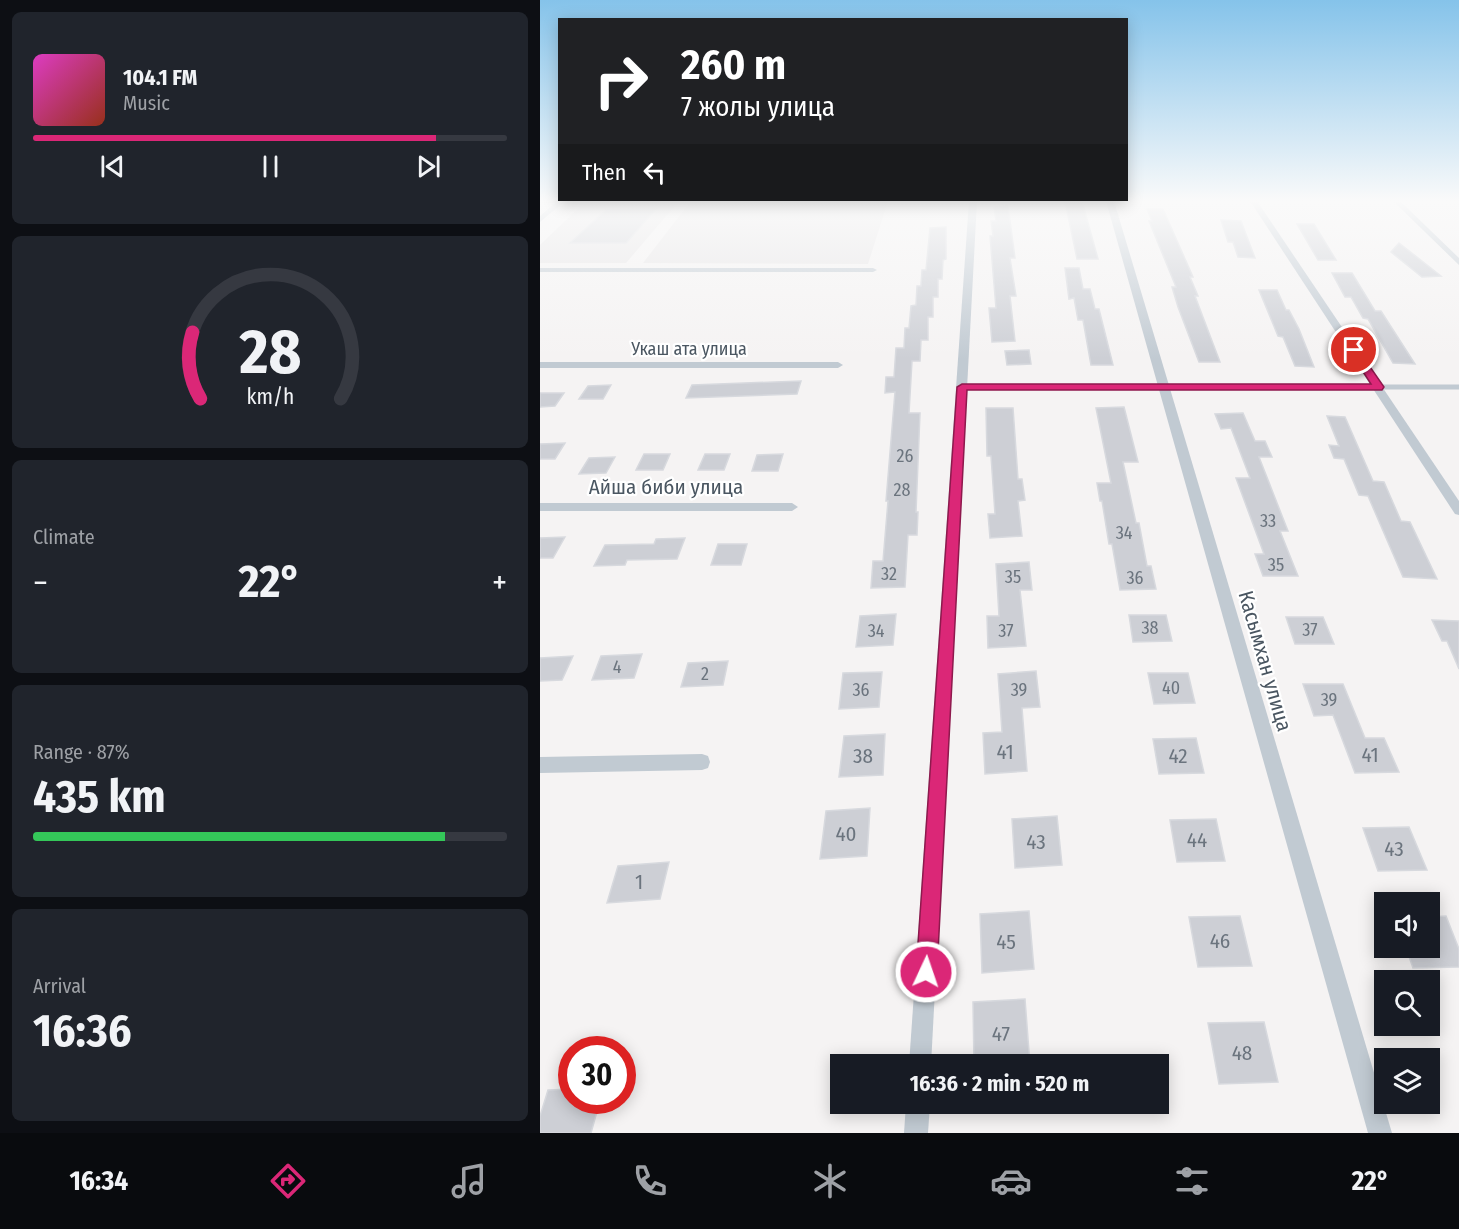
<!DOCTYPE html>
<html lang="en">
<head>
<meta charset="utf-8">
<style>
  :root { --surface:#171b24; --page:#20242c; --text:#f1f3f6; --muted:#9ea1a6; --line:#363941; --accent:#db2777 }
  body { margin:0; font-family:"Fira Sans Condensed",sans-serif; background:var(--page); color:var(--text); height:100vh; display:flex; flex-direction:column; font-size:22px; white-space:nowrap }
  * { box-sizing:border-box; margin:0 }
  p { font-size:20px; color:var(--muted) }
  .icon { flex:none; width:33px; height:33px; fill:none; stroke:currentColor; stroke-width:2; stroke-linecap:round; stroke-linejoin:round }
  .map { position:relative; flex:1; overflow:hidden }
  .drawer { display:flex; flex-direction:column; gap:12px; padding:12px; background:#0d0f14; width:540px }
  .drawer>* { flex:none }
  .guide { position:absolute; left:18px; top:18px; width:570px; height:183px; border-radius:0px; box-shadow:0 3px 15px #0003; background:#202124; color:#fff; overflow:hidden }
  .controls { position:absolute; left:834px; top:892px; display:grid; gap:12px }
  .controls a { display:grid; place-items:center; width:66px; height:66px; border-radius:0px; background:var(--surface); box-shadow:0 3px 15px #0003; font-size:30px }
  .speed { position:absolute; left:18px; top:1036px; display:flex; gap:12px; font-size:30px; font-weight:700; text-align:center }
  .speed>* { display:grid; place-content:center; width:78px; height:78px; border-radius:50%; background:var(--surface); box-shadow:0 3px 15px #0003; line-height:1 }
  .speed .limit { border:9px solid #d22; background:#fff; color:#111 }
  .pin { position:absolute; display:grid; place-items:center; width:51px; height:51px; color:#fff; margin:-26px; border:3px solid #fff; border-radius:50%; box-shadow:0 2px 6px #0007 }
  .me { position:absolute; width:66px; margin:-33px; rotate:3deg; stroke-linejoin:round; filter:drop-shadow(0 0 4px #0008) }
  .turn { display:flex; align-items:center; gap:21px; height:126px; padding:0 24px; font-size:27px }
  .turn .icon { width:78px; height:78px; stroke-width:2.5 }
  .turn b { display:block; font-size:42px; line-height:51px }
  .then { display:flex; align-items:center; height:57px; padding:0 24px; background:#0003; gap:12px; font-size:22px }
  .big { font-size:45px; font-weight:700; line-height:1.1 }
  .drawer .widget { flex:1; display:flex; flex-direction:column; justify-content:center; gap:9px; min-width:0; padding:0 21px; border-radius:9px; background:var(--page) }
  .drawer .dial { align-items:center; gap:0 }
  .dial svg { height:156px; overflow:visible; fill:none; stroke:var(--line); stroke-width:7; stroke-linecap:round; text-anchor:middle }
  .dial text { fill:var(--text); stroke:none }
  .song { display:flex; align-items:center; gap:18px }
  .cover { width:72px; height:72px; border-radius:9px; background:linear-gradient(135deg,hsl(310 70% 55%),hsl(10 70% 35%)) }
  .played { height:6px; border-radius:3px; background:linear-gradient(90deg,var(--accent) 85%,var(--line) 85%) }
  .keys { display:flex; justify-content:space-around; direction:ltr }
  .heat { display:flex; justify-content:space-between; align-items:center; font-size:33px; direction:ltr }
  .charge { height:9px; border-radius:4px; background:linear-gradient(90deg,#34c759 87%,var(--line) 0) }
  .trip { position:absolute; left:290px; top:1054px; width:339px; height:60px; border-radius:0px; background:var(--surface); box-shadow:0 3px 15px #0003; font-weight:700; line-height:60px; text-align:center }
  .dock { display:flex; height:96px; justify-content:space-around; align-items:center; background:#090b0e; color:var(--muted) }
  .dock .icon { width:42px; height:42px }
  .dock .active { color:var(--accent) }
  .dock b { font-size:27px; color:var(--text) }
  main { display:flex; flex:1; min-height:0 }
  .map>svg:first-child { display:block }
  .education { fill:#e6e4e5 }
  .building { fill:#cdcfd5; stroke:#d7d9de; stroke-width:1.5 }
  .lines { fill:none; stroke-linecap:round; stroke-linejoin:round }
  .service { stroke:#c1cad2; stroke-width:5 }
  .minor { fill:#c1cad2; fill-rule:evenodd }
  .route { fill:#db2777; stroke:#8e194d; stroke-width:1.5 }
  .labels { text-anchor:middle; stroke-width:4.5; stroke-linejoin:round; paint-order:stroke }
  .far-street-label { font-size:18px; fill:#4a5661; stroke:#fff }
  .number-label { font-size:18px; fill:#6b747e }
  .street-label { font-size:21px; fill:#4a5661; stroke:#fff }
  .near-number-label { font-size:21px; fill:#6b747e }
</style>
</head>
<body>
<main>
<section class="drawer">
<div class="widget">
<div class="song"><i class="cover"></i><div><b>104.1 FM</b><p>Music</p></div></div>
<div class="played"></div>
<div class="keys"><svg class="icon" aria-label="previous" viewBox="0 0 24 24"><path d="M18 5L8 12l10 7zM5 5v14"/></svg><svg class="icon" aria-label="pause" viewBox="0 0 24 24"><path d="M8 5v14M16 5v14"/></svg><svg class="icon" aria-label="next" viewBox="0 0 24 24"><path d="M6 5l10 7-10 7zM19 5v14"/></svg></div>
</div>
<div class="widget dial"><svg viewBox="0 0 100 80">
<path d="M14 69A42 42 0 1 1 86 69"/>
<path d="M14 69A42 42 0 0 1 10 35" stroke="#db2777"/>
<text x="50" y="56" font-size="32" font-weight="700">28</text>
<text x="50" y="72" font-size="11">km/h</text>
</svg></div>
<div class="widget"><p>Climate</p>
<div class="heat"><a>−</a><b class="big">22°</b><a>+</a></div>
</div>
<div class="widget"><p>Range · 87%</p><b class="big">435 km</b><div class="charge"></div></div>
<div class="widget"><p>Arrival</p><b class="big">16:36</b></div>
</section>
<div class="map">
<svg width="919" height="1133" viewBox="0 0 919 1133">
  <rect width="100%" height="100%" fill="#f5f3f3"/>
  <g class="education">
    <path d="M46,201h93l-53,62h-86v-18z"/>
    <path d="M151,201h197l-20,63 -225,-1z"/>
  </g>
  <g class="building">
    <path d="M525,201h17l16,58h-21z"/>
    <path d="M468,206l7,52h-5l6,38h-6l5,45 -23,1 -3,-34h7l-6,-72h3l-2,-15h5l-2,-14z"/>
    <path d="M116,209l-30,34h-56l36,-33z"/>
    <path d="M607,209h16l30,68h-3l8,19h-3l25,66h-21l-21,-55 -6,-20h4l-27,-66h3z"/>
    <path d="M681,220l20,1 14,37 -17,-1 -5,-15h-5z"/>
    <path d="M757,224h17l22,36h-18z"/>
    <path d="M406,227v32l-3,1 -1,19h-4v18h-5v20h-5v23h-7l-1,21h-8l-3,52h11l-4,99h2l-1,23h-9l-3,52 -34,1 2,-27h10l5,-60h-2l9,-109 -10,1 1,-16h8l2,-29h8l1,-20h4l2,-22 5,-1 1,-19h4l1,-16h4l4,-42z"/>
    <path d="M859,243l42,33 -19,1 -31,-25z"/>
    <path d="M525,268h14l4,21h7l5,20h4l14,56h-22l-8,-45h-5l-4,-22 -5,1z"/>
    <path d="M792,273h20l23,38h6l34,53 -22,-1 -25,-44 -5,-1 -12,-21h-6z"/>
    <path d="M719,290h18l9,20h3l10,19 15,38 -19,-1 -12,-29 -5,-1z"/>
    <path d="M489,350l2,14 -24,1 -2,-14z"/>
    <path d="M261,381l-4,13 -111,4 6,-13z"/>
    <path d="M71,385l-8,14h-24l9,-13z"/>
    <path d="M0,393h24l-9,13 -15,1z"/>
    <path d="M584,407l14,55h-15l13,61h3l8,43h4l5,23 -36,1 -8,-46h-3l-7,-43h-2l-3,-18h14l-15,-75z"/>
    <path d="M446,408h27l5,71h4l3,21 -7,1 4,35 -32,2 -2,-24h7l-4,-58h-4z"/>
    <path d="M703,413l12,28h10l7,16h-13l29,74h-8l18,45h-35l-8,-22h9l-28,-76h14l-19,-50 -10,1 -6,-15z"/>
    <path d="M787,416l18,1 28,64 11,1 17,39 9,1 27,57 -34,-2 -35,-81 -9,-1 -15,-36 -10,-1 -5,-13 10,1z"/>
    <path d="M25,443l-10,16h-15v-15z"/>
    <path d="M104,454h26l-7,16h-27z"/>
    <path d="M165,454h25l-6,16h-26z"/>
    <path d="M243,454l-5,17h-26l5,-16z"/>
    <path d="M75,457l-9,16 -27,1 10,-16z"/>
    <path d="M25,537l-12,21h-13v-20z"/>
    <path d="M145,538l-8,21 -50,1 -2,5 -31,1 11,-21 49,-1 2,-5z"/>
    <path d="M178,544h29l-6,21h-30z"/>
    <path d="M489,562l3,28h-12l6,56 -38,2 -1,-32h12l-3,-52z"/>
    <path d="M356,614l-3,31 -37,2 4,-31z"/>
    <path d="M589,615h37l6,26 -39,1z"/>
    <path d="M746,617h37l11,27h-39z"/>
    <path d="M892,620l27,1v48l-12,-28h-5z"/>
    <path d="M102,654l-8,24 -42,2 9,-24z"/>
    <path d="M33,656l-11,24 -22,1v-23z"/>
    <path d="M188,661l-5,24 -42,2 7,-24z"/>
    <path d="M496,671l4,36 -18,1 5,63 -42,3 -2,-41 19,-1 -4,-58z"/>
    <path d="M342,672l-3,35 -40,2 4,-36z"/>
    <path d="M608,673h40l7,30 -41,1z"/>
    <path d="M763,684h40l22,54h19l15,34 -44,1 -22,-58 -19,1z"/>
    <path d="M345,734l-2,41 -44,2 5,-41z"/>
    <path d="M656,738l8,35 -45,1 -6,-35z"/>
    <path d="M330,808l-3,48 -47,3 6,-48z"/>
    <path d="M517,816l5,49 -47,3 -3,-49z"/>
    <path d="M676,819l9,42 -48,1 -7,-42z"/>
    <path d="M869,827l18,43 -49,1 -15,-43z"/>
    <path d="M129,862l-9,37 -53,4 11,-37z"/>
    <path d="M489,911l5,58 -52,4 -2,-59z"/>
    <path d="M700,916l12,50 -54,1 -9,-50z"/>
    <path d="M906,916l13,33v18l-46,1 -7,-20h24v-31z"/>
    <path d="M485,999l5,66h-56l-1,-63z"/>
    <path d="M724,1022l14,60 -59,2 -11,-61z"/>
    <path d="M32,1089v12h28l-9,32h-51v-17l8,-26z"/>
  </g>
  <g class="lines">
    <path class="service" d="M422,387h497"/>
    <g class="minor">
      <path d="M0,201h25l-25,21v-6l15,-13h-15z"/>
      <path d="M429,201h8l-46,864h-22z"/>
      <path d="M566,201h8l278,932h-24z"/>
      <path d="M710,201h7l202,300v14l-4,-1z"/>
      <path d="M853,201h7l59,57v7z"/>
      <path d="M0,268h333l4,2 -4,2h-333z"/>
      <path d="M0,362h298l5,3 -5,3h-298z"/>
      <path d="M0,503h252l6,4 -6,4h-252z"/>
      <path d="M162,754l6,2 2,6 -2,6 -6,2 -162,3v-16z"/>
      <path d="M366,1104h24l-2,29h-24z"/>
    </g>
  </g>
  <linearGradient id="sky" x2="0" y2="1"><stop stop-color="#85c3ea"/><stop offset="0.56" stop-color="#fafafa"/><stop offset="1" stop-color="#fafafa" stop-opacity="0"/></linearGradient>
  <rect width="919" height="359" fill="url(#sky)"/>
  <path class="route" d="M810,348h7l27,39 -2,3h-415l-30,582 -3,7 -8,3 -7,-3 -3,-7 41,-585 5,-3h409l-22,-34z"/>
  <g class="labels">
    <g class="far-street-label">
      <text x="149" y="355">Укаш ата улица</text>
    </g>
    <g class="number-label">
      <text x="365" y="462">26</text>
      <text x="362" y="496">28</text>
      <text x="728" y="527">33</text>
      <text x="584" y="539">34</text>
      <text x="736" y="571">35</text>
      <text x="349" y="580">32</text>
      <text x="473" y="583">35</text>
      <text x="595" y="584">36</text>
      <text x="610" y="634">38</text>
      <text x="770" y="636">37</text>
      <text x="336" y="637">34</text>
      <text x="466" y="637">37</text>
      <text x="77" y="673">4</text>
      <text x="165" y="680">2</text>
      <text x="631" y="694">40</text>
      <text x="321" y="696">36</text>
      <text x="479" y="696">39</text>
      <text x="789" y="706">39</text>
    </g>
    <g class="street-label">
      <text x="126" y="494">Айша биби улица</text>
      <text transform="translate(725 661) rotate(74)" y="7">Касымхан улица</text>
    </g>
    <g class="near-number-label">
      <text x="465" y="759">41</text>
      <text x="830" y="762">41</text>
      <text x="323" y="763">38</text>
      <text x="638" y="763">42</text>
      <text x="306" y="841">40</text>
      <text x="657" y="847">44</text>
      <text x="496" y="849">43</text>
      <text x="854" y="856">43</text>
      <text x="99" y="889">1</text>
      <text x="680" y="948">46</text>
      <text x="466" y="949">45</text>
      <text x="461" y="1041">47</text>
      <text x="702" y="1060">48</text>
    </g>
  </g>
</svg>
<div class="controls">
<a><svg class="icon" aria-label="sound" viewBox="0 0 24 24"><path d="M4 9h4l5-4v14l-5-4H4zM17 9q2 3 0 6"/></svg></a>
<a><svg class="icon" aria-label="search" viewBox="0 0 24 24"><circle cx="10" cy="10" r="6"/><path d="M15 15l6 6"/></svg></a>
<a><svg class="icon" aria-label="layers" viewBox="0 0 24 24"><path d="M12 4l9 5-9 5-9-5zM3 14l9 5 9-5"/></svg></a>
</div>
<div class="speed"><div class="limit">30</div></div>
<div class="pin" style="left:814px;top:350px;background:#d93025"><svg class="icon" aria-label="arrive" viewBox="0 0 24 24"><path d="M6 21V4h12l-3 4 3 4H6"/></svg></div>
<svg class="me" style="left:386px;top:972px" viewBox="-20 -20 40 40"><circle r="17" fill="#db2777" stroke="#fff" stroke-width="3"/><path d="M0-11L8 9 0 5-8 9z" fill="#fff"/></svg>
<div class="trip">16:36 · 2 min · 520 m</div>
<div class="guide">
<div class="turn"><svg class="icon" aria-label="right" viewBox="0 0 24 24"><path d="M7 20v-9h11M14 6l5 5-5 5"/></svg><div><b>260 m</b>7 жолы улица</div></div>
<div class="then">Then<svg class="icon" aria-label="left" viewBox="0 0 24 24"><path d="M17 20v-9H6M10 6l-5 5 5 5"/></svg></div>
</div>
</div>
</main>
<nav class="dock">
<b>16:34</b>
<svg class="icon active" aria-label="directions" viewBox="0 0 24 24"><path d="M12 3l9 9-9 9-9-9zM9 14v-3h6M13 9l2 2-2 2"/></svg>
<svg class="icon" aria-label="music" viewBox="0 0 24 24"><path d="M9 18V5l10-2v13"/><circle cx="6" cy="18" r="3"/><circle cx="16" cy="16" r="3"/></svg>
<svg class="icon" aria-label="phone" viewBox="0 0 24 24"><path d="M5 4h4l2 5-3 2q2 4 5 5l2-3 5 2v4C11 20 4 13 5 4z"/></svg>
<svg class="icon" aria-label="climate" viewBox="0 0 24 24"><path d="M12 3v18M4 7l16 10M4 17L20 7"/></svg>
<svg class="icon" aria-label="car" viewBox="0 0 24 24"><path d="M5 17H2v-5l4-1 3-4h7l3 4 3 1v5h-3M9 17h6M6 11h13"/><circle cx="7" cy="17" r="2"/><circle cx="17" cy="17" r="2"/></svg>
<svg class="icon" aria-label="filters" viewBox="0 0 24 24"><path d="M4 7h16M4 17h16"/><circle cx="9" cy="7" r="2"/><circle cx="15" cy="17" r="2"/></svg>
<b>22°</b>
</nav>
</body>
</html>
